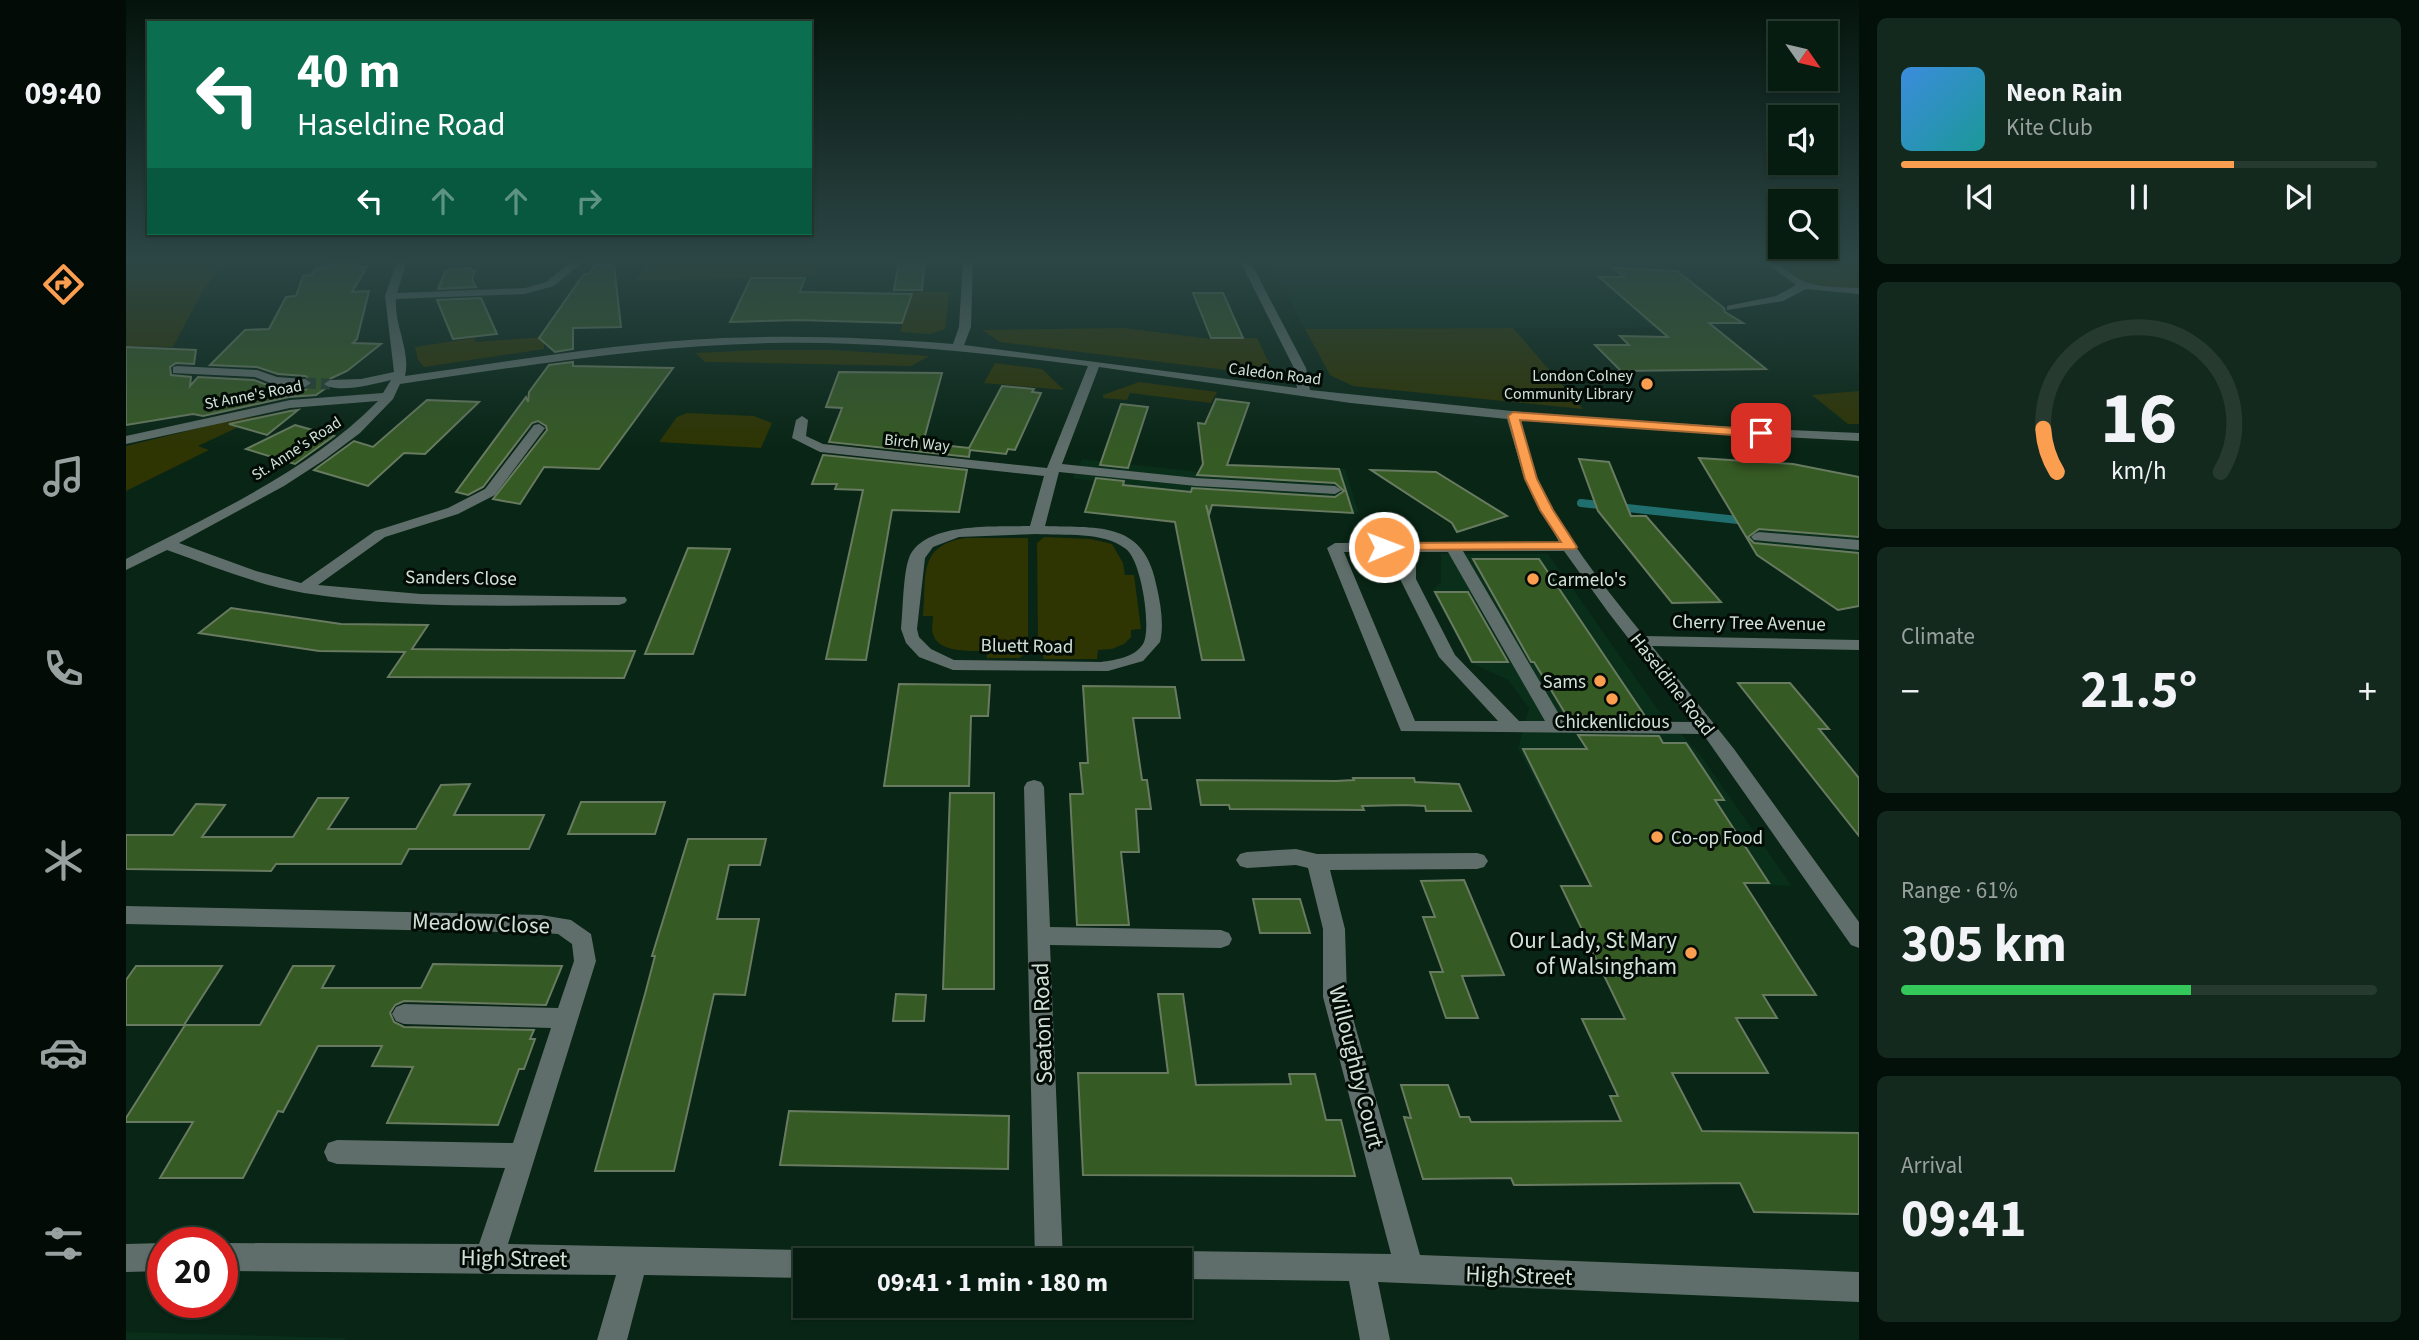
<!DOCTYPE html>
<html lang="en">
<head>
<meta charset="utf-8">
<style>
  :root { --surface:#061c10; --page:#14291e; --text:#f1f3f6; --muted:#98a19f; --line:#273a30; --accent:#fb9e50 }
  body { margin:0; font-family:"Source Sans 3",sans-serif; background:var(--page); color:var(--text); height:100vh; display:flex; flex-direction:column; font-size:26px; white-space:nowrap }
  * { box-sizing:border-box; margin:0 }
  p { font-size:23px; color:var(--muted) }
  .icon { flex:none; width:38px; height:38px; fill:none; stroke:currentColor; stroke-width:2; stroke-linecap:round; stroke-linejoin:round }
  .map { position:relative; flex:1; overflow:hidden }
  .side { display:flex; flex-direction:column; gap:18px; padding:18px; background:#030f09; width:560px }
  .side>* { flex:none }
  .hud { position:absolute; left:21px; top:21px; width:665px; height:214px; border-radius:0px; box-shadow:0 2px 5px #0004,0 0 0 2px var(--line); background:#0b6e4f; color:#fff; overflow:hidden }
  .needle { width:46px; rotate:124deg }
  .fabs { position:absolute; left:1642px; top:21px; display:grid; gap:14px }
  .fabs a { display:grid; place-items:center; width:70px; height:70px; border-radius:0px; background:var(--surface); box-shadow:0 2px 5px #0004,0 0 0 2px var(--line); font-size:35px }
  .speed { position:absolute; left:21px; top:1227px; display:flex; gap:14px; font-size:35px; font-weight:700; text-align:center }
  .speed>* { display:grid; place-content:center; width:91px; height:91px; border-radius:50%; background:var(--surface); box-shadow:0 2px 5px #0004,0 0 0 2px var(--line); line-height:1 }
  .speed .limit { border:10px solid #d22; background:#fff; color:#111 }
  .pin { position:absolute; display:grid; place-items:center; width:60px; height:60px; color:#fff; margin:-30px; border-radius:14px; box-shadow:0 4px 10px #0006 }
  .me { position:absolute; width:77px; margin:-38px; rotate:89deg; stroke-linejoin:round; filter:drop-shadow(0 0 5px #0008) }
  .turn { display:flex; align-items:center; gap:24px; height:147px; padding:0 35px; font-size:32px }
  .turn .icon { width:91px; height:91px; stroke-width:2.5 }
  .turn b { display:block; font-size:49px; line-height:60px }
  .lanes { display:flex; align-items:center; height:66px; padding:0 35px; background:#0003; justify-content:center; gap:35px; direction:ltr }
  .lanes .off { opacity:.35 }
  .big { font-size:52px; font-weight:700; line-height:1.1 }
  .side .widget { flex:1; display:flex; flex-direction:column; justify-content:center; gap:10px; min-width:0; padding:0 24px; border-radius:10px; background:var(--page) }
  .side .dial { align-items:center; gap:0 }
  .dial svg { height:182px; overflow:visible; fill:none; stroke:var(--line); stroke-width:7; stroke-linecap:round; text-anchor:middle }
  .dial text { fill:var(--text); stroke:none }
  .song { display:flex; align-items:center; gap:21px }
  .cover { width:84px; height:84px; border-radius:10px; background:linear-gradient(135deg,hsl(210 70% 55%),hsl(180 70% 35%)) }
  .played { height:7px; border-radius:4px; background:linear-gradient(90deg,var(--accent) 70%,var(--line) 70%) }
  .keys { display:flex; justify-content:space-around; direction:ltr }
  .heat { display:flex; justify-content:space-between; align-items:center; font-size:38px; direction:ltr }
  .charge { height:10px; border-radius:5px; background:linear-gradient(90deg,#34c759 61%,var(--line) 0) }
  .trip { position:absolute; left:667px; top:1248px; width:399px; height:70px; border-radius:0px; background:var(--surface); box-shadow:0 2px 5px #0004,0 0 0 2px var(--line); font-weight:700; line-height:70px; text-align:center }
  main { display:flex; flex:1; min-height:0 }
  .tabs { display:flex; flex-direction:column; width:126px; justify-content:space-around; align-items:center; background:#020b06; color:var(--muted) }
  .tabs .icon { width:49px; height:49px }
  .tabs .on { color:var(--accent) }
  .tabs b { font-size:32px; color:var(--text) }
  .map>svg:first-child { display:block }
  .built { fill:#092e1a }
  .green { fill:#2e3402 }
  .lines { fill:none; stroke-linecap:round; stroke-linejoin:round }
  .stream { stroke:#206e6e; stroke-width:8 }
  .building { fill:#365a24; stroke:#687a60; stroke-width:2 }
  .minor-tunnel { stroke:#264132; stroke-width:11; stroke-dasharray:11 5; stroke-linecap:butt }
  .minor { fill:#5f6e6a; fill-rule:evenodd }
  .route { fill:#fb9e50; stroke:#a36734; stroke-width:2 }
  .poi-dot { fill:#fb9e50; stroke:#020b05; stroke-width:2.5 }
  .labels { text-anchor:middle; stroke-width:6; stroke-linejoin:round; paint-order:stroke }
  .far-street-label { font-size:16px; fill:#d2e2d7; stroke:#020b05 }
  .far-poi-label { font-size:16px; fill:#d2e2d7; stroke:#020b05; text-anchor:end }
  .street-label { font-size:19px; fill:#d2e2d7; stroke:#020b05 }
  .poi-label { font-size:19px; fill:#d2e2d7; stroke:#020b05; text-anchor:start }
  .near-street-label { font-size:23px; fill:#d2e2d7; stroke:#020b05 }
  .near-poi-label { font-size:23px; fill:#d2e2d7; stroke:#020b05; text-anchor:end }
</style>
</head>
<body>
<main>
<nav class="tabs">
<b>09:40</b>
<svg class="icon on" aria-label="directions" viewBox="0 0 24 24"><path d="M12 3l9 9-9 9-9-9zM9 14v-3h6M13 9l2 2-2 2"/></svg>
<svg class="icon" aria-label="music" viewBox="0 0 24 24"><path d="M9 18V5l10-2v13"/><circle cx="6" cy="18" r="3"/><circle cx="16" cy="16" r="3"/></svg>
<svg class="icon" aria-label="phone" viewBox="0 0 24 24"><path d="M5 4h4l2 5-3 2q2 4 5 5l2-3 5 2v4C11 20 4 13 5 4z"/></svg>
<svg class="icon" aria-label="climate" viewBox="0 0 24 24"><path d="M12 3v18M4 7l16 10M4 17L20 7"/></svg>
<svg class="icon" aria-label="car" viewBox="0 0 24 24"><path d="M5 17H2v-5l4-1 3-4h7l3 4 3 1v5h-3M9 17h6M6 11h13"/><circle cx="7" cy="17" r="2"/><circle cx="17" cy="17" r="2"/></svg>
<svg class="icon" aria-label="filters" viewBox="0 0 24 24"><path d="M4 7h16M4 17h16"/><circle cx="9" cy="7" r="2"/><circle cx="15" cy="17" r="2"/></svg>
</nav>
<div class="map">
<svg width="1733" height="1340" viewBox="0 0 1733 1340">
  <rect width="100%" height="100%" fill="#082515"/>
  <g class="built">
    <path d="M1143,261h372l81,66 -417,2z"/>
    <path d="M956,459l118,13 2,-9 143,6 14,44 -165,-9 -88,-21 -33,-5z"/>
    <path d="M1608,516l125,10v29l-23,9 -78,-7z"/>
    <path d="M1315,554h107l111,157 40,42 93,133 -207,-8 -67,-130 11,-40 -21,-28 -37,-17 -39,-72 9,-9z"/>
    <path d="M0,1332l220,6 -1,2h-219z"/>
  </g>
  <g class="green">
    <path d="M0,261h101l-24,29 -30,57 -47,-1z"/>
    <path d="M524,261h169l-5,15 -179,5z"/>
    <path d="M1648,261h81l4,3v25c-39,-2 -55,-1 -85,-28z"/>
    <path d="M785,292h38l-4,37 -15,5 -30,-2z"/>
    <path d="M997,328l88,11 46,-1 13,27 -20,8 -250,-31 -18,-12z"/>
    <path d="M1387,328l70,81 -230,-23 -23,-11 -25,-46z"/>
    <path d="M418,337v12l-120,18 -6,-7 -3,-13 59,-9 2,4z"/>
    <path d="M638,350h68l98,6 -19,10 -199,-4h-7l-9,-9z"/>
    <path d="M869,363l47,6 22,21 -80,-7z"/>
    <path d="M1013,382l78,10 -6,11 -81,-10 -3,7 -24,-2v-3z"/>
    <path d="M1733,391v33h-11l-36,-29z"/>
    <path d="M561,413l67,3 18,7 -11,25 -102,-6 18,-25z"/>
    <path d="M136,416l-64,30 11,4 -83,41v-45l110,-27z"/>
    <path d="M918,537l47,2 21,5 11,19 2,12h9l7,54 -10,1v7l-7,7 -12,5 -14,1 -1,9h-53l-6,-13 -1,-103z"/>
    <path d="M839,538h63v111l-8,9h-33l-1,-7c-15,0 -48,2 -53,-17 -2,-5 0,-13 0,-18h-10c4,-40 -6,-70 42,-78z"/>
  </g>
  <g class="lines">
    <path class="stream" d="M1455,503l166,18"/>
  </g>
  <g class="building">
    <path d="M205,261h30l-4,6h10l-15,25 17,-1 -12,48 -4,4 28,1 -34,27 -24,11 -1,3 4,3 -10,7 -27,2 -86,19 -10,-2 -67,11v-78l70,3 -2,14 -18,-1 -6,4 1,8 20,2 -1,9 8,-9 56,3 21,8 30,2 7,-5v-4l-7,-5 -27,-2 -21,-7 -47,-2 35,-35 24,-1 17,-32 10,-1 7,-20 8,-1 5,-7 11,-1z"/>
    <path d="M773,261h26l-3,29h-28z"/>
    <path d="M469,265h19l7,62 -48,1v21l-18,3 -16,-14 44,-63 7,-2z"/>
    <path d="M345,268l-1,3 5,-1 -3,9 4,8 -38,2 8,-19z"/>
    <path d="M1487,268l64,3 47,37 1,4 18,11h-34l57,46 -145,2 -26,-26h34l-9,-9 48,1 -69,-60h25z"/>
    <path d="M625,278h54l-5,14 112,2 -10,29 -105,-3 -67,2z"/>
    <path d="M1067,293h30l20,45h-32z"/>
    <path d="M355,298l16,36 -44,5 -16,-39z"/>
    <path d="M447,362v4l100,2 -74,101 -55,-2 -24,37 -27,-5 54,-69 -1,-4 -8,-5 -6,2 -49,64 -15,8 -12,-3 70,-95 2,5 1,-10 20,-27z"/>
    <path d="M713,372l103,1 -19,70 46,5 33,-62 32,3 -2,3 9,1 -26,57 -7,-1 -2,5 -36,-4 -1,7 -140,-15 13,-34 -16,-1z"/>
    <path d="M1090,399l33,4 -22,62 112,4 14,44 -141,-8 -3,10 -3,-10 38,155h-42l-27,-138 -90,-10 11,-34 28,3 -1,4 68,7 1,-4 143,9 9,-6 -9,-8 -138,-8 6,-11 -5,-41 7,1z"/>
    <path d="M301,400l52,2 -54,52 -21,-1 -36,33 -54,-16 40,-29 19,6z"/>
    <path d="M995,404l27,3 -20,61 -28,-3z"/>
    <path d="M172,410l-31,25 -38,-11 61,-13z"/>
    <path d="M169,425l39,11 -39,28 -49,-15z"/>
    <path d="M697,455l144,15 -8,42 -67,-2 -26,150 -40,-1 37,-169 -28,-1 2,-5h-25z"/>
    <path d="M1573,458l94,6 66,13v60l-100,-8 -11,8 6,6 105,10v53l-21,4 -81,-55z"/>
    <path d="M1453,459l30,3 22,54h15l75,86 -49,1 -74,-92z"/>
    <path d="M1245,470l65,2 71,44 -50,16 -5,-9z"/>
    <path d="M562,548l42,1 -37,105h-48z"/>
    <path d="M1347,559h66l108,160 -79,-1 -34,-56h-3z"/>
    <path d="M1309,592h33l40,70h-36z"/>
    <path d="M105,608l110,16 87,1 -16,24 223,2 -11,27 -236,-1 17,-25 -86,-1 -120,-18z"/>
    <path d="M1612,683h52l39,46h-10l40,49v58z"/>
    <path d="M773,684l91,1 -2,31h-17l-2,70h-85z"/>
    <path d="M957,686l92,1 5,31h-47l9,62h5l4,29h-15l3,43h-18l8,73h-52l-7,-131h13l-3,-31h8z"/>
    <path d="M1452,735l81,1 4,7h23l38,57h-9l54,83h-25l72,112h-53l14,23h-41l32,55h-96l30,58 157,2v81l-105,-2 -14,-29 -226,2 -3,-7 -88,1 -19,-62 7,1 -10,-33h47l12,32h9l2,5 150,-1 -11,-25h8l-36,-77h43l-64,-133h30l-68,-137h64z"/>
    <path d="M1227,778h61l1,4 44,2 12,27h-45l-1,-5 -21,-1 -42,1 2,4 -134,-1 -1,-4h-28l-4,-25 139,1 18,-1z"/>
    <path d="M344,784l-16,31h90l-15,34h-120l-8,15h-125l-5,7 -145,-2v-34h47l23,-31 29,1 -23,32h91l25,-39h30l-20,31h88l25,-44z"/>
    <path d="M824,793h44v196h-51z"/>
    <path d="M455,802h84l-10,32h-87z"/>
    <path d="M562,839h78l-6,26h-31l-12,54h42l-14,76 -31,-1 -40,177h-79l50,-177 10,-38h-3z"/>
    <path d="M1338,880l40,95 -42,1 16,42h-32l-16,-46h13l-20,-55h12l-14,-36z"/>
    <path d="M1127,899h47l10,34h-50z"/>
    <path d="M307,964l129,2 -16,39 -142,-4 -9,4 -5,8 4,9 10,5 130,3 -4,9h5l-11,30h-5l-21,56 -111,-2 26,-56 -41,-1 10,-20h-64l-35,66 -5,-1 -35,67h-83l33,-56h-67v-4l59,-93h75l33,-59h41l-12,22h99z"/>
    <path d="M10,966h86l-38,59h-58v-45z"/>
    <path d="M770,994l30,1 -2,26h-31z"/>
    <path d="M1032,994h25l13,91 95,-1 -2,-10h26l11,46h15l14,56 -272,-1 -5,-102h90z"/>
    <path d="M663,1111l220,5 -1,53 -228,-4z"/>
  </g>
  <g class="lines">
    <path class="minor-tunnel" d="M179,383l25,1"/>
    <g class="minor">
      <path d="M271,261h10l-10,32 128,-5 21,-6 26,-21h12l-30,25 -29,8 -129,5c-2,26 15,52 9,77 105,-15 211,-33 318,-38 77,-3 153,0 230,6l6,-17 4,-66h10l-2,66 -7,18 333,43 -3,-20 -54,-107h10l56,107 4,22 231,24 207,14 -14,-14 6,-4 24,19 95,4v8l-191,-10 -147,-11c4,17 8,35 14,52 25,61 68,113 109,164l215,4v10l-207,-4 82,103 125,173v26l-8,-3 -148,-211 -302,-3 -74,-183 8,-5 224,-1 -36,-68 -16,-55 -156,-16 -252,-36 -37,97 134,14 139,8 7,4 -7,4 -139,-8 -137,-14 -14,54c56,2 100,-5 112,62 4,18 7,37 3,54l-17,19 -35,10 -155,-1 -34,-13 -13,-14 -5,-14c2,-19 2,-55 8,-71 14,-37 89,-31 121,-32l14,-50 -224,-24 -28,-14 4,-18 6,-4 6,4 -2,16 17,8 224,24 41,-102c-104,-13 -208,-25 -313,-23 -126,2 -251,23 -375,41l-7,15 -33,34 -36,27 -40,26 -105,57 77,28 45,12 74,-52 73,-23 37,-19 49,-64 5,-1 6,4 -50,67 -37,19 -73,23 -67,48 103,9 204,3 2,3 -2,3 -6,2c-105,0 -211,5 -315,-12 -47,-8 -92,-27 -137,-43l-41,20v-11c88,-46 182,-87 252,-158l-88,7 -164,36v-8l164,-36 93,-7 8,-13c-17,4 -54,14 -67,4l6,-4 31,-1 33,-7 -9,-76zM910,534c28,2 67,-3 90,15 15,11 25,76 18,93 -7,15 -29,18 -43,20l-147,-2 -23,-11 -12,-12 -2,-8 8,-71 8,-11 26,-10zM1337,551h101l44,61 85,110 -130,-1zM1218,552h57l-1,27 39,78 59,64h-83zM1290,552h32l97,169h-26l-64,-66 -39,-76z"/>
      <path d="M1637,261c17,0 25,13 40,20 17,7 38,6 56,7v6l-53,-5 -23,12 -56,9v-4l49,-10 20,-11z"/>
      <path d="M51,366l80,4 20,7 28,2 6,4 -6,4 -30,-2 -20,-8 -82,-4v-6z"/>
      <path d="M1633,532l100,8v10l-105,-10 -3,-3 3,-3z"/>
      <path d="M908,780l7,2 3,5 6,140 171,3 8,3 3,6 -3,6 -8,3 -171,-3 13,315h-28l-11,-473 3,-5z"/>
      <path d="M1170,849l21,5 160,-1 7,2 4,6 -4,6 -7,2 -147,1 15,59 2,68 73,258 439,17v30l-481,-20 12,58h-30l-11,-59 -169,-2v-19h-12l2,-5 10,-4 211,3 -68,-257v-68l-15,-61 -12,-3 -49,3 -7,-2 -4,-6 4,-6 7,-2z"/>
      <path d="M0,906l415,9 30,5 20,14 5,27 -88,283 297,6 10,4 3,6h-13v18l-161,-3 -17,65h-30l19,-65 -394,-4v-28l257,1 26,-76 -168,-4 -9,-3 -4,-9 4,-9 9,-3 176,3 38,-115 -147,-4 -8,-3 -4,-7 4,-7 8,-3 154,4 16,-47 -2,-17 -14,-10 -17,-1 -415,-9z"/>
      <path d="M37,1243v28l-37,1v-28z"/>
    </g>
  </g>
  <linearGradient id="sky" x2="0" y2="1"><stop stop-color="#04140c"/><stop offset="0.58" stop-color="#2c4646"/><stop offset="1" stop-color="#2c4646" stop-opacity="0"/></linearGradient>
  <rect width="1733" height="449" fill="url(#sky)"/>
  <path class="route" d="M1387,412l248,18 6,3 -6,4 -241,-17 17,59 16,31 24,37 -2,2 -195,1v-6l4,-1 177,-1 -21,-32 -15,-31 -17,-63z"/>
  <g class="poi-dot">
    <circle cx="1521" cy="384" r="7"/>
    <circle cx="1407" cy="579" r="7"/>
    <circle cx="1474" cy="681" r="7"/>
    <circle cx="1486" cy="699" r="7"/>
    <circle cx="1531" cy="837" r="7"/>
    <circle cx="1565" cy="953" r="7"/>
  </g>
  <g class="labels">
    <g class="far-street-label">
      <text transform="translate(1149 373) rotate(7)" y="6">Caledon Road</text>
      <text transform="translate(127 394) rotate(-11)" y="6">St Anne's Road</text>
      <text transform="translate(791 442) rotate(6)" y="6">Birch Way</text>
      <text transform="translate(170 448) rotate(-33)" y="6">St. Anne's Road</text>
    </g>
    <g class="far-poi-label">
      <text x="1507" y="381">London Colney<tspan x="1507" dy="18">Community Library</tspan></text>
    </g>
    <g class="street-label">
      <text transform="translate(335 577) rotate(1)" y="7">Sanders Close</text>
      <text transform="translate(1623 622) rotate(1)" y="7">Cherry Tree Avenue</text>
      <text transform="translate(901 645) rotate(1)" y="7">Bluett Road</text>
      <text transform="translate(1547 684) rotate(52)" y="7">Haseldine Road</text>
    </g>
    <g class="poi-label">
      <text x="1421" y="586">Carmelo's</text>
      <text x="1460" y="688" text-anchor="end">Sams</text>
      <text x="1486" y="728" text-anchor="middle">Chickenlicious</text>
      <text x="1545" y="844">Co-op Food</text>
    </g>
    <g class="near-street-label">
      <text transform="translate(355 923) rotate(2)" y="8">Meadow Close</text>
      <text transform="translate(916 1023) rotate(-92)" y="8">Seaton Road</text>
      <text transform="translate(1231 1067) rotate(76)" y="8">Willoughby Court</text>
      <text transform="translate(388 1258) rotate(1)" y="8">High Street</text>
      <text transform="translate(1393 1275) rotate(2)" y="8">High Street</text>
    </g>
    <g class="near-poi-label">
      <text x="1551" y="948">Our Lady, St Mary<tspan x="1551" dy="26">of Walsingham</tspan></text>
    </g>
  </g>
</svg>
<div class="fabs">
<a><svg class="needle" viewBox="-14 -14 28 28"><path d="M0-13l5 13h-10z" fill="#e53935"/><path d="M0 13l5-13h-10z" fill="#98a19f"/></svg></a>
<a><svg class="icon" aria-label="sound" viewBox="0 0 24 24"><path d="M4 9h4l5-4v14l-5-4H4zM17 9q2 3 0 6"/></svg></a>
<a><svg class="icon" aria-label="search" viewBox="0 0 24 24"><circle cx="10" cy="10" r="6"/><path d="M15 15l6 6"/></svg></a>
</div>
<div class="speed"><div class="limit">20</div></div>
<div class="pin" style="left:1635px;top:433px;background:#d93025"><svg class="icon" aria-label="arrive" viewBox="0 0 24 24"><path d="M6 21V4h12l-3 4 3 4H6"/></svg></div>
<svg class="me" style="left:1258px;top:547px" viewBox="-20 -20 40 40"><circle r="17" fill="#fb9e50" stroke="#fff" stroke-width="3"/><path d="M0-11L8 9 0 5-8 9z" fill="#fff"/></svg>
<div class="trip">09:41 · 1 min · 180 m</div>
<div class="hud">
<div class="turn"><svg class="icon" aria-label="left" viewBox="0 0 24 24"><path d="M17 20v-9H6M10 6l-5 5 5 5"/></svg><div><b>40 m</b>Haseldine Road</div></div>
<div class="lanes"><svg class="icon" aria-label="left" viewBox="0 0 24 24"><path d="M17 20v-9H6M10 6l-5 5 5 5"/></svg><svg class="icon off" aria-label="ahead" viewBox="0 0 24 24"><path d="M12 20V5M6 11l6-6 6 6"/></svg><svg class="icon off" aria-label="ahead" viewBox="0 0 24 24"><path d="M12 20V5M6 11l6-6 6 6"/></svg><svg class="icon off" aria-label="right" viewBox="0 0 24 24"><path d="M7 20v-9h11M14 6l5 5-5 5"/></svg></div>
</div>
</div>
<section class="side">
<div class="widget">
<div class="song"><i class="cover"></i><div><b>Neon Rain</b><p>Kite Club</p></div></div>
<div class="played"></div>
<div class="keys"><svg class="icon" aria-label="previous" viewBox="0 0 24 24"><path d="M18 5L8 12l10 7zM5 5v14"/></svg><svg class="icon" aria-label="pause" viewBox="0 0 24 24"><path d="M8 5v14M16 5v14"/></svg><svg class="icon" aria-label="next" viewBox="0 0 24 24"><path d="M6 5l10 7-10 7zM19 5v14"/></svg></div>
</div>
<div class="widget dial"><svg viewBox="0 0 100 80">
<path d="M14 69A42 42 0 1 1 86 69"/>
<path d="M14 69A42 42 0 0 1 8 50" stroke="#fb9e50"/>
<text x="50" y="56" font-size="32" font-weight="700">16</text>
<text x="50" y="72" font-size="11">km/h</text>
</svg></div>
<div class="widget"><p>Climate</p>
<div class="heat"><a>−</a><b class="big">21.5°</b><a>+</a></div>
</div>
<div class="widget"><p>Range · 61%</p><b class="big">305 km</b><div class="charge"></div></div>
<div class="widget"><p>Arrival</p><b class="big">09:41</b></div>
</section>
</main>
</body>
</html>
